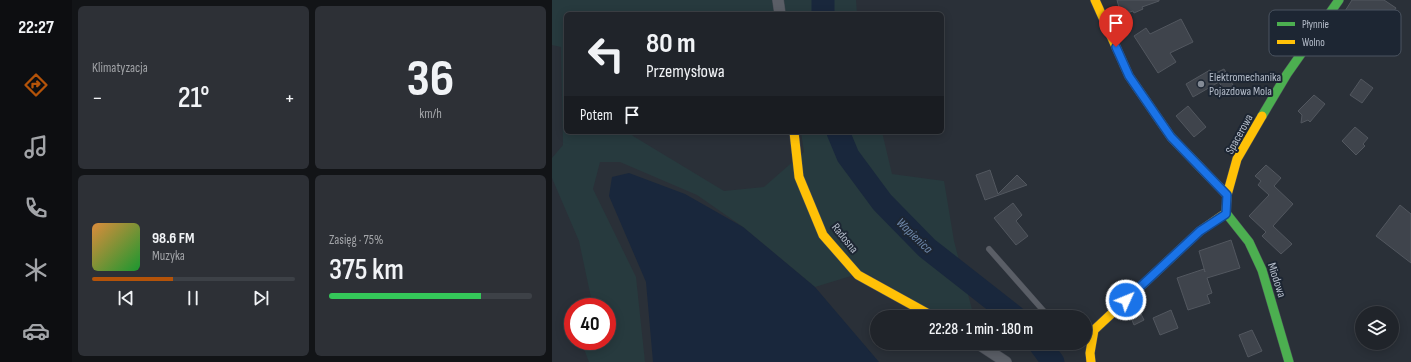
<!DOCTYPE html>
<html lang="pl">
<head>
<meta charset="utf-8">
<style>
  :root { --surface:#20242a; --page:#2d3036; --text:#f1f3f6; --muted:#a2a4a8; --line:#3d4147; --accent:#b45309 }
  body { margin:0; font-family:"Sofia Sans Condensed",sans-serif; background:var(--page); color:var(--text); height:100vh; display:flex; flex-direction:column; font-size:15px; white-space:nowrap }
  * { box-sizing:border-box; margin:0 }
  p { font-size:13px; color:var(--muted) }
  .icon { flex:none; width:22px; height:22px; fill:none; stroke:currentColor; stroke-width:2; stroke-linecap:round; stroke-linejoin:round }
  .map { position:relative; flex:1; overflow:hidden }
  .side { display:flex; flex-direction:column; gap:6px; padding:6px; background:#121417; width:480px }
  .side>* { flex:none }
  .guide { position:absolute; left:12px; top:12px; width:380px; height:122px; border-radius:6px; box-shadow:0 2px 10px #0003,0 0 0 1px var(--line); background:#20242a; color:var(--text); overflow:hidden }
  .buttons { position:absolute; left:803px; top:306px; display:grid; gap:8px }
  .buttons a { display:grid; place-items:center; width:44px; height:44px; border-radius:50%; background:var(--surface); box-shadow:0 2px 10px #0003,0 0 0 1px var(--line); font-size:20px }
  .speed { position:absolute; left:12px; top:298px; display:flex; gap:8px; font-size:20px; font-weight:700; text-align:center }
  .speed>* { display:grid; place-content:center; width:52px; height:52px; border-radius:50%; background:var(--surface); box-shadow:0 2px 10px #0003,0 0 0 1px var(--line); line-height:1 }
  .speed .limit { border:6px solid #d22; background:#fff; color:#111 }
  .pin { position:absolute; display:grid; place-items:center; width:34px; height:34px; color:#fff; margin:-41px -17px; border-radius:50% 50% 50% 0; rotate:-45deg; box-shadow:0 0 4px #0007 }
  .pin .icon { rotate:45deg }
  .me { position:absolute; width:44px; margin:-22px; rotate:46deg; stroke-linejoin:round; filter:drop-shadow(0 0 3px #0008) }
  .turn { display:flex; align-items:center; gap:14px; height:84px; padding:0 16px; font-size:18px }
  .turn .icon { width:52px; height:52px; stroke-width:2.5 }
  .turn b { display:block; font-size:28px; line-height:34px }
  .then { display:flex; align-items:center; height:38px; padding:0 16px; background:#0003; gap:8px; font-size:15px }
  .big { font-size:30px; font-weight:600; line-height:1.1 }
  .side .tile { flex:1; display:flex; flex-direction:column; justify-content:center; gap:6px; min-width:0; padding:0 14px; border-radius:6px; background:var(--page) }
  .side .dial { align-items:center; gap:0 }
  .dial b { font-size:52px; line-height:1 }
  .song { display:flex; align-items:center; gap:12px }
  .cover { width:48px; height:48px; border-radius:6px; background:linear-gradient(135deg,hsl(30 70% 55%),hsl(130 70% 35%)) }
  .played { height:4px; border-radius:2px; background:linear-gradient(90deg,var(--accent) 40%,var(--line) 40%) }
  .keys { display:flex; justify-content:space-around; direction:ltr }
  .heat { display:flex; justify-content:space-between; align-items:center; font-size:22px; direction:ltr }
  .charge { height:6px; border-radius:3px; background:linear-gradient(90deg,#34c759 75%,var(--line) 0) }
  .side .tiles { flex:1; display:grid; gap:6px; grid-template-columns:repeat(2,1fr) }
  .trip { position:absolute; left:318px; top:310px; width:222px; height:40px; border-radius:20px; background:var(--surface); box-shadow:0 2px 10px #0003,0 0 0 1px var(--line); font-weight:600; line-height:40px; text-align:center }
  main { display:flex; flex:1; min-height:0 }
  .menu { display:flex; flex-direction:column; width:72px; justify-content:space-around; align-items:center; background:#0d0e11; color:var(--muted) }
  .menu .icon { width:28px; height:28px }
  .menu .selected { color:var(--accent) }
  .menu b { font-size:18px; color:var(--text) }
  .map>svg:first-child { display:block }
  .green { fill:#273a3e }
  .water { fill:#19273c }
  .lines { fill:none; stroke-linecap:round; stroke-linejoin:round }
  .river { stroke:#19273c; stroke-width:23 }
  .building { fill:#3f444c; stroke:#52575f }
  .lane-casing { stroke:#484c55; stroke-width:6 }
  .street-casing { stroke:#484c55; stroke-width:12 }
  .fast-casing { stroke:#484c55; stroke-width:10 }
  .slow-casing { stroke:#484c55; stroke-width:10 }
  .lane { stroke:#5a5e66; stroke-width:5.5 }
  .street { stroke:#5a5e66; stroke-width:11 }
  .fast { stroke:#4caf50; stroke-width:9 }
  .slow { stroke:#ffc107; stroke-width:9 }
  .route-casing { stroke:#114b97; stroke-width:10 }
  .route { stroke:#1a73e8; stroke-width:7 }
  .poi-dot { fill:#848b96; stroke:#1d2633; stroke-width:1.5 }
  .labels { text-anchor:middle; stroke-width:4; stroke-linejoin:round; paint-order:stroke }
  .poi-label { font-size:12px; fill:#b4bcc9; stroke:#1d2633; text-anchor:start }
  .street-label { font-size:12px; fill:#b4bcc9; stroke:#1d2633 }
  .water-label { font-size:13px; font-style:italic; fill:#6d86a8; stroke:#1d2633 }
  .key { fill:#1d2633; stroke:#4a5360; stroke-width:1 }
  .key-label { font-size:11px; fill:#b4bcc9 }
</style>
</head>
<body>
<main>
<nav class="menu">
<b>22:27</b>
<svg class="icon selected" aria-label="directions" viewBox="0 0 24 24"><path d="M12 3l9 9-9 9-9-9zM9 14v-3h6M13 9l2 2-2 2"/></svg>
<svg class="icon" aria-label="music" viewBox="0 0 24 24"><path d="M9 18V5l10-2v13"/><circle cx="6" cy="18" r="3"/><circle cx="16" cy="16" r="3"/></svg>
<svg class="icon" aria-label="phone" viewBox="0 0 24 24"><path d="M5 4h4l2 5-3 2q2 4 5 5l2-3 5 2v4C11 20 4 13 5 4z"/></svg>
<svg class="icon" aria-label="climate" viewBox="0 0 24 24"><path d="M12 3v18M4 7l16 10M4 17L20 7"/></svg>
<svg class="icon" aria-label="car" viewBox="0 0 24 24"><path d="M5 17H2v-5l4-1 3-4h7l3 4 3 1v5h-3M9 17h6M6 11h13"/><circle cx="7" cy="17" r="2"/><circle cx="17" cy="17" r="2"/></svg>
</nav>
<section class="side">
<div class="tiles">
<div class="tile"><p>Klimatyzacja</p>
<div class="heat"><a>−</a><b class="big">21°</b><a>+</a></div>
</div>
<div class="tile dial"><b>36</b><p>km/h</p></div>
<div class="tile">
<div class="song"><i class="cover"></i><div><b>98.6 FM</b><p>Muzyka</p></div></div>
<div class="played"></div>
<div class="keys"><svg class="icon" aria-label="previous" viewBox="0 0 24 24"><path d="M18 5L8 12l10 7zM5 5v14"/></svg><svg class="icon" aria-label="pause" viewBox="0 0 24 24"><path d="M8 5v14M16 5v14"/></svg><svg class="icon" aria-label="next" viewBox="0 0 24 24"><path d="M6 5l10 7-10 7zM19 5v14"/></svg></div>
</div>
<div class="tile"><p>Zasięg · 75%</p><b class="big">375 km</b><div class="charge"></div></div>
</div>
</section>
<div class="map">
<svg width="859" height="362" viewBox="0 0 859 362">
  <rect width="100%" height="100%" fill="#2a3038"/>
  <g class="green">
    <path d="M0,0h222l2,14h-210v118h63l4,4 91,55 40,-4 40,-35 -3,-20h81l10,42 52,7 10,60 20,76h-30l-80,-45 -49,15 -72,-60 -46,-32 -77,-33h-20l-7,27 43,88 9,85h-56l-8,-21h26v-34h-14l-14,-66 -27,-63v-20l11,-13 -2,-98 -9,-2z"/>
    <path d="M231,0h73l1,14h-72z"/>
  </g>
  <path class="water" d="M77,173l56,21 58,33 72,60 64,75h-226l-7,-80 -37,-86 3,-19z"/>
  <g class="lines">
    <g class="river">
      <path d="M271,14v-14"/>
      <path d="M286,132l10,24 34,46 45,46 88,69"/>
      <path d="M487,343l14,19"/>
    </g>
  </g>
  <g class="building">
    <path d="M565,0h42v1l-17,6 1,2 -9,4 -1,-2 -12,4z"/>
    <path d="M800,0h32l12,8 -21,31 -13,-9 -1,2 -21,-13z"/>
    <path d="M629,19l12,23 -23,11 6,9 -18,11 -24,-37 12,-8 4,6z"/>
    <path d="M672,69l10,18 -9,5 -6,-10 -26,15 -7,-13 24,-14 2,5z"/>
    <path d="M809,79l12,9 -11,15 -12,-8z"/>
    <path d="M762,95l11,9 -15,18 -2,-2 -7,3 1,-8 -4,-4z"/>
    <path d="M636,106l18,21 -12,10 -18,-21z"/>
    <path d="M803,127l13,11 -5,6 2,2 -9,9 -14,-14z"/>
    <path d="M714,165l15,13 -7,8 19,18 -20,22 19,18 -11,10 -19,-18 4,-4 -17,-16 20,-21 -11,-10 3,-4 -6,-5z"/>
    <path d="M438,170l8,24 19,-19 10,10 -42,15 -9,-25z"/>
    <path d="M461,203l9,12 -6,6 12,15 -12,9 -22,-27z"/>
    <path d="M848,205l11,9v49l-35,-27z"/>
    <path d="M679,240l9,28 -33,10 5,15 -5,2 3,8 -22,7 -11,-32 27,-9 1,3 -6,-21z"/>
    <path d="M586,308l6,12 -10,5 -5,-12z"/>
    <path d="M619,310l7,18 -18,7 -7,-17z"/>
    <path d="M700,330l10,21 -14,6 -9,-22z"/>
  </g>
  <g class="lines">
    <g class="lane-casing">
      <path id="lane" d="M437,249l60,68"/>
    </g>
    <g class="street-casing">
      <g id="street">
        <path d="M226,0l2,14"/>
        <path d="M425,343l29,19"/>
      </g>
    </g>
    <g class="fast-casing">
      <g id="fast">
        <path d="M710,116l25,-42 52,-74"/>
        <path d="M674,213l23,29 13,28 27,92"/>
      </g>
    </g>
    <g class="slow-casing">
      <g id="slow">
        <path d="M543,0l34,76 42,61 56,58"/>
        <path d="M242,132l5,45 24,58 35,40 76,42"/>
        <path d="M539,362l-1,-9 4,-23 106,-99 26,-18 1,-18 10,-36 25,-43"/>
      </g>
    </g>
    <use href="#lane" class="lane"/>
    <use href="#street" class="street"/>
    <use href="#fast" class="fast"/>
    <use href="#slow" class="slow"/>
  </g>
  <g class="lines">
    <g class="route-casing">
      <path id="route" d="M564,47l13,29 42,61 56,58 -1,19 -26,17 -74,69"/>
    </g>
    <use href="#route" class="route"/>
  </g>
  <circle class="poi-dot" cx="649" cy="84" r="4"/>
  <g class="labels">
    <g class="poi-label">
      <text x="657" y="81">Elektromechanika<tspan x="657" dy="14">Pojazdowa Mola</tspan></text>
    </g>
    <g class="street-label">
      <text transform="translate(687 134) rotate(-61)" y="4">Spacerowa</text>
      <text transform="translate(293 238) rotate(51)" y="4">Radosna</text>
      <text transform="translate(725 280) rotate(72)" y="4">Miodowa</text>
    </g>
    <g class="water-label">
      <text transform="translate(363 235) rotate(44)" y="5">Wapienica</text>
    </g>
  </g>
  <rect x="717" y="10" width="132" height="46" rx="6" class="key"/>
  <rect x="725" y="22" width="18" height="4" fill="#4caf50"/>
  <rect x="725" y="40" width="18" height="4" fill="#ffc107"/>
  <g class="key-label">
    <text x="750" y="28">Płynnie</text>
    <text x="750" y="46">Wolno</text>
  </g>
</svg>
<div class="buttons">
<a><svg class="icon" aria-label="layers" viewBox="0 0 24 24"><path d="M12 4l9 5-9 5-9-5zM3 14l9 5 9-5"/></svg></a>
</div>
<div class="speed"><div class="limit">40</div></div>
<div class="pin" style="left:564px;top:47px;background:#d93025"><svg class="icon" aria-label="arrive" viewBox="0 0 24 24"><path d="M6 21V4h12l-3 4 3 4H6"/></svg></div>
<svg class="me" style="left:574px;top:300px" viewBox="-20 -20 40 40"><circle r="17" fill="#1a73e8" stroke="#fff" stroke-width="3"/><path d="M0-11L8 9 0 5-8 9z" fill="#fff"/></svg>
<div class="trip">22:28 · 1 min · 180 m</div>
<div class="guide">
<div class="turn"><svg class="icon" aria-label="left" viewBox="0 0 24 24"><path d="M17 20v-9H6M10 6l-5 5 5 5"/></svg><div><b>80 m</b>Przemysłowa</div></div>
<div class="then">Potem<svg class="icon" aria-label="arrive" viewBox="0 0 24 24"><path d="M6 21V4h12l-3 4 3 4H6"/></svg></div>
</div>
</div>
</main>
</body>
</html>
